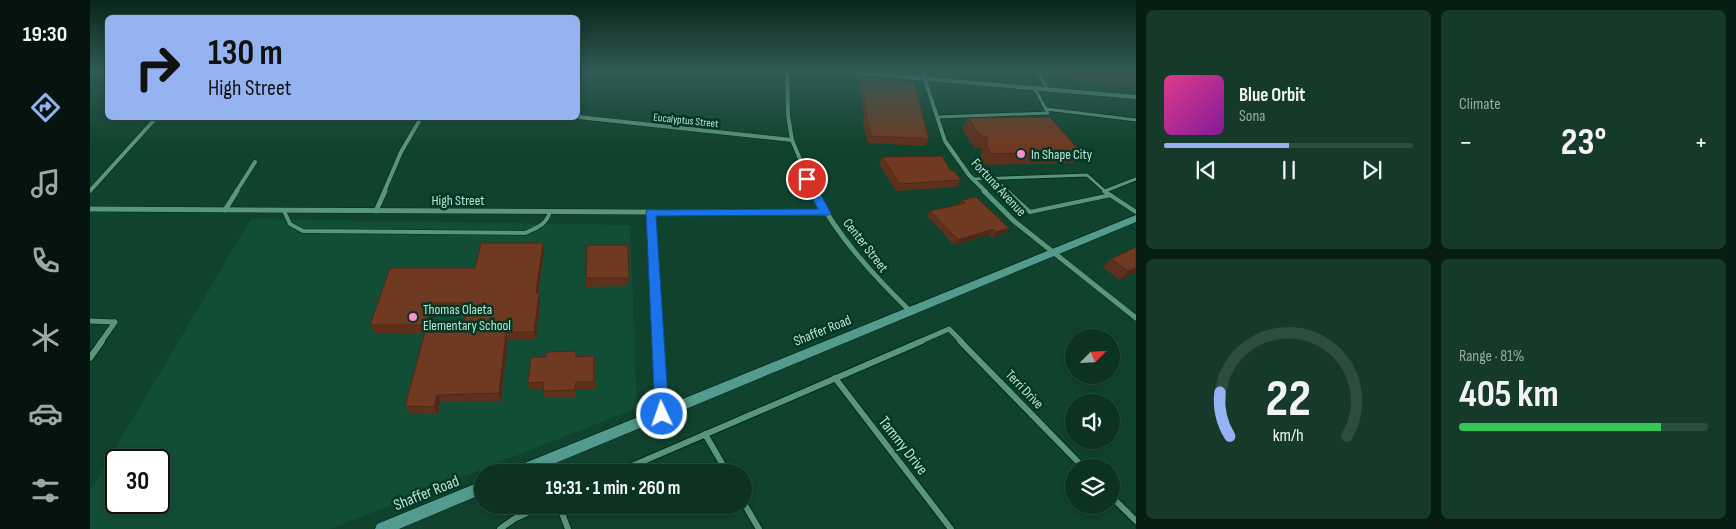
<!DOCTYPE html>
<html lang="en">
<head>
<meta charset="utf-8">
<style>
  :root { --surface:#0c3222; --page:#153a2a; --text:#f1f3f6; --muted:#9aaaa5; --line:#2c4d40; --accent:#95b2f1 }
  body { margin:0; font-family:"Sofia Sans Condensed",sans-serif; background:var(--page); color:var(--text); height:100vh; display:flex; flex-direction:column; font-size:19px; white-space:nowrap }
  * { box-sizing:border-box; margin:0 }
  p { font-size:16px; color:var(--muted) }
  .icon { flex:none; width:28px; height:28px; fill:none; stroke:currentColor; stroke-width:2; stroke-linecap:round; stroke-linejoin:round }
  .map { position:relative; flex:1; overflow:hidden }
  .details { display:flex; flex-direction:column; gap:10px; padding:10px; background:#071c13; width:600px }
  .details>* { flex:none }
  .guide { position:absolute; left:15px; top:15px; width:475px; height:105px; border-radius:8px; box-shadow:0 2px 8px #0003,0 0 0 1px var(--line); background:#95b2f1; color:#111; overflow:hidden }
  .needle { width:32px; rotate:66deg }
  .controls { position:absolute; left:975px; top:329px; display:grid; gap:10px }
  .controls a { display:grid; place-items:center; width:55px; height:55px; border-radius:50%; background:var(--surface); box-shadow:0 2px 8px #0003,0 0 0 1px var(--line); font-size:25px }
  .speed { position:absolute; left:15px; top:449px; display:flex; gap:10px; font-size:25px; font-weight:700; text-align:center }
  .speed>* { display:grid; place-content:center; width:65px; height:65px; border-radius:50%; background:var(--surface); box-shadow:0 2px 8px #0003,0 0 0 1px var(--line); line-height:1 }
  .speed .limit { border:2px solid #111; border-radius:8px; background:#fff; color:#111 }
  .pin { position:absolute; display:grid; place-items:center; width:42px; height:42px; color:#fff; margin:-21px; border:2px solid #fff; border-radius:50%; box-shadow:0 1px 5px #0007 }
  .me { position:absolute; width:55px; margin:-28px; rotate:357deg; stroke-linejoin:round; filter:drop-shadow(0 0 4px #0008) }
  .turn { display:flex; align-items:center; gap:18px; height:105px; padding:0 20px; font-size:22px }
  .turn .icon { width:65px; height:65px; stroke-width:2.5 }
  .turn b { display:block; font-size:35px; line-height:42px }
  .big { font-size:38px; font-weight:700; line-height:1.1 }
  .details .widget { flex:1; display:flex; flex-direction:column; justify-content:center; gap:8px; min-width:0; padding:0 18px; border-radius:8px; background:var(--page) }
  .details .dial { align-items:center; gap:0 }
  .dial svg { height:130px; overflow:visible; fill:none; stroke:var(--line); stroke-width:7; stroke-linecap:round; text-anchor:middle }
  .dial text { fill:var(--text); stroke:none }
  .song { display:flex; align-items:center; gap:15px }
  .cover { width:60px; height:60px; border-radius:8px; background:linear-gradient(135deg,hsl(330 70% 55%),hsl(290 70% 35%)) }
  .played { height:5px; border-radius:2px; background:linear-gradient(90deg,var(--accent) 50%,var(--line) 50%) }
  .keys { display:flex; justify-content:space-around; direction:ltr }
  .heat { display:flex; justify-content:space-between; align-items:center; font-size:28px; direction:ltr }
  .charge { height:8px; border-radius:4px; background:linear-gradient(90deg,#34c759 81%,var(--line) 0) }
  .details .tiles { flex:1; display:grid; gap:10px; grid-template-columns:repeat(2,1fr) }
  .trip { position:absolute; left:384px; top:464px; width:278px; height:50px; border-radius:25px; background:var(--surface); box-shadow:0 2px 8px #0003,0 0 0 1px var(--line); font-weight:700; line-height:50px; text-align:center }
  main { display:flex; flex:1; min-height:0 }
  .dock { display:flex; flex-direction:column; width:90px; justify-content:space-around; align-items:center; background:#05140e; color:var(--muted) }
  .dock .icon { width:35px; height:35px }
  .dock .active { color:var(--accent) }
  .dock b { font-size:22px; color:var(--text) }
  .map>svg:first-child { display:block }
  .built { fill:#124e36; fill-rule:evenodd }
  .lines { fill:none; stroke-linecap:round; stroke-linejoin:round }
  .service-far1-casing { stroke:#042719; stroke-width:4.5 }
  .service-casing { stroke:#042719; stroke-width:5 }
  .minor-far2-casing { stroke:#042719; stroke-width:5 }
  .minor-far1-casing { stroke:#042719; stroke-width:6 }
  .minor-casing { stroke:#042719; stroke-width:8 }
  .tertiary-casing { stroke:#042719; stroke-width:1 }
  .secondary-casing { stroke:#042719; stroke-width:1 }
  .service-far1 { stroke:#589779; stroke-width:3 }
  .service { stroke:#589779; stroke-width:4 }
  .minor-far2 { stroke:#589779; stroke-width:4 }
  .minor-far1 { stroke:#589779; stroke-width:5 }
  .minor { stroke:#589779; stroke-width:6 }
  .tertiary { fill:#589779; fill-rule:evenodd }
  .secondary { fill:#549b8f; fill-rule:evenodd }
  .wall { fill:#5f311d; fill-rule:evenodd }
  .shaded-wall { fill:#4e2818 }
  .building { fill:#6f3922; stroke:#4e2818 }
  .route { fill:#1a73e8; stroke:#114b97 }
  .poi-dot { fill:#f690d0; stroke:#023825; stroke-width:2 }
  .labels { text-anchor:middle; stroke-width:5; stroke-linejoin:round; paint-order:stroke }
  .far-street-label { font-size:11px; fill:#c1e1d0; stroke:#023825 }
  .poi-label { font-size:14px; fill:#c1e1d0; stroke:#023825; text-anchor:start }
  .street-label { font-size:14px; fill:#c1e1d0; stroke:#023825 }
  .near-street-label { font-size:16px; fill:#c1e1d0; stroke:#023825 }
</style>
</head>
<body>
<main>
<nav class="dock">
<b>19:30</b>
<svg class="icon active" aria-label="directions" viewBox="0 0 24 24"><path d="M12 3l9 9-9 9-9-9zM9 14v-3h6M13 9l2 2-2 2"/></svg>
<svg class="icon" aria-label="music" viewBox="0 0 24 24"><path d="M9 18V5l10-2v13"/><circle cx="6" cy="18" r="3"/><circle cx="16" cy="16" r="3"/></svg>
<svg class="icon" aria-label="phone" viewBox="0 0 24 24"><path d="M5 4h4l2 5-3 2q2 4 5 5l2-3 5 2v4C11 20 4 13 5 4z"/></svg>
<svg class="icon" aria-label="climate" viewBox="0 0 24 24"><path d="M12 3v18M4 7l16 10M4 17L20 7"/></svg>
<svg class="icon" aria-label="car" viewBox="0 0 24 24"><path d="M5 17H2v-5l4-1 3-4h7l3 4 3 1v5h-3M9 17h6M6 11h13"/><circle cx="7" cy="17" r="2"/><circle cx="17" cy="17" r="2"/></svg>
<svg class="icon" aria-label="filters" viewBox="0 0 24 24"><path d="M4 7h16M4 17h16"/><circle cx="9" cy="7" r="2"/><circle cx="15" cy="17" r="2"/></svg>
</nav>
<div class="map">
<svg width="1046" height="529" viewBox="0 0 1046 529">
  <rect width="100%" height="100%" fill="#10432e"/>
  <path class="built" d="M161,219l379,6 7,183 -307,121h-240v-38zM26,460h43v42h-43z"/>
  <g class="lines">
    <g class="service-far1-casing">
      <g id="service-far1">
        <path d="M947,71l11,19"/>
        <path d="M956,109l90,11"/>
        <path d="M847,117l111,-4 -13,-24"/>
        <path d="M904,178l15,14"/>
        <path d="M882,179l115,-4 19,17"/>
        <path d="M1015,191l31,-12"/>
      </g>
    </g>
    <g class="service-casing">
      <g id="service">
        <path d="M917,191l23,21 81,-17"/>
        <path d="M1014,191l32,21"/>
        <path d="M194,211l6,13 13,7 222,2c12,-5 21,-8 25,-21"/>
      </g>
    </g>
    <g class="minor-far2-casing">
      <g id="minor-far2">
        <path d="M697,71l1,44 4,25 22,52"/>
        <path d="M832,71l23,70 24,34 17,17"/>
        <path d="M488,117l214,23"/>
        <path d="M0,191l66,-73"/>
        <path d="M146,192l19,-30"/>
        <path d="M294,192l17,-40 20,-34"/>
      </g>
    </g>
    <g class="minor-far1-casing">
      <g id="minor-far1">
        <path d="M724,191c24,46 59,84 96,120"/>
        <path d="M894,191l30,30 122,97"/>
        <path d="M0,209l736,4"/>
        <path d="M135,210l12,-19"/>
        <path d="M286,211l9,-20"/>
        <path d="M561,212l7,130"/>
        <path d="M0,321l25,1"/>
        <path d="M11,342l14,-20"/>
        <path d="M829,342l30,-13 13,13"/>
      </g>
    </g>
    <g class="minor-casing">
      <g id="minor">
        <path d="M568,341l4,72"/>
        <path d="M870,341l124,127"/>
        <path d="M0,358l12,-17"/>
        <path d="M745,378l116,151"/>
        <path d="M615,434l22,38"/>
        <path d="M528,472l304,-131"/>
        <path d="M1021,496l25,25"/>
        <path d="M652,500l17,29"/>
        <path d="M469,505l9,24"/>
        <path d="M410,529l14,-10 30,-14"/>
      </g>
    </g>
    <g class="tertiary-casing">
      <path id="tertiary" d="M741,71h30l275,24v4l-302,-26z"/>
    </g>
    <g class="secondary-casing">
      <g id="secondary">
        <path d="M1046,215v7l-602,250h-21l2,-5z"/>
        <path d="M392,481v13l-83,35h-24l2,-5z"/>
      </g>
    </g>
    <use href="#service-far1" class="service-far1"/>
    <use href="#service" class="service"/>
    <use href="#minor-far2" class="minor-far2"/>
    <use href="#minor-far1" class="minor-far1"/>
    <use href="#minor" class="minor"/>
    <use href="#tertiary" class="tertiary"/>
    <use href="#secondary" class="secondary"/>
  </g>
  <g class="wall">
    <path d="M960,71h85l1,5 -7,9 -75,-7z"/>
    <path d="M771,77l68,62 -4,7 -57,-3 -6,-22 2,-5 -6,-32z"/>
    <path d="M878,118l113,34 -9,11 -87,2 -4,-7v-10h-7l-12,-19z"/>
    <path d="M792,157l69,14 10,9 -5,7 -60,4 -17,-27z"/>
    <path d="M872,200l47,28 -5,5 -12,5 -3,-3 -35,10 -27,-29 3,-5 29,-7z"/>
    <path d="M454,252l-6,41 2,8 -4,39h-28l-7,61 -61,1 -2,12 -28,-1 -5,-7 19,-73h-49l-5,-8zM346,311h30l-4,21h-32z"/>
    <path d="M1021,259l25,13 -17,8 -16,-13z"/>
    <path d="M496,278h43l-1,8 -42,1z"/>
    <path d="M504,356l1,33h-19v9h-31l-2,-8h-13l-2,-7 49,-26z"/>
  </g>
  <g class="shaded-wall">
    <path d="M919,228l-5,5 -12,5 4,-6z"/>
    <path d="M903,229l-4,6 -35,10 4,-5z"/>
    <path d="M453,243l1,9 -7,49 -1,-8z"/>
    <path d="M1046,268v4l-17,8 9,-9z"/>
    <path d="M449,293l1,8 -4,39 -2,-8z"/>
    <path d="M343,303l3,8 -6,23 -3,-9z"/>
    <path d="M416,332l2,8 -7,61 -2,-8z"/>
    <path d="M347,395l3,7 -2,12 -4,-7z"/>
  </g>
  <g class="building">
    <path d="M1015,71h30l1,3z"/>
    <path d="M771,77l53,5 15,57 -58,-3 -6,-23 2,1z"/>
    <path d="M960,117l31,35 -89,2 -5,-7v-10h-6l-13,-19z"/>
    <path d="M852,156l9,15h3l7,9 -61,4 -18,-27z"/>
    <path d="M886,197l33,31 -13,4 -3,-3 -35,11 -28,-29 36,-8 -4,-3z"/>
    <path d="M391,243h62l-7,50h3l-5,39h-28l-7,61 -62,2 -3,12 -29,-1 20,-74h37l6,-29h-35l-6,22h-57l20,-57h85z"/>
    <path d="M497,245h41l1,33h-43z"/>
    <path d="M1046,247v21l-8,3 -17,-12z"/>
    <path d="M486,351v6l18,-1v26h-18l-1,8 -32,1 1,-9 -16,1 3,-26h15v-5z"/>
  </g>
  <linearGradient id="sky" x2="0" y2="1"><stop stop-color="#092519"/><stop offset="0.49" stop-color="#315b57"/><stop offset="1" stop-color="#315b57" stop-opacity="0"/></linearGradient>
  <rect width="1046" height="145" fill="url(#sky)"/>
  <path class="route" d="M717,175l5,4 19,34 -2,2 -173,1 13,198 -2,4 -5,2 -5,-2 -2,-4 -9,-202 1,-2 171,-1 -16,-30z"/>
  <g class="poi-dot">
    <circle cx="931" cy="154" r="5"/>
    <circle cx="323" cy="317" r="5"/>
  </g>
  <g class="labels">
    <g class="far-street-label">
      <text transform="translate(596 120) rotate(6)" y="4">Eucalyptus Street</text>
    </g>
    <g class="poi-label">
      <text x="941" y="159">In Shape City</text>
      <text x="333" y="314">Thomas Olaeta<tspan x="333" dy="16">Elementary School</tspan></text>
    </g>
    <g class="street-label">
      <text transform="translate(909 187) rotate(47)" y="5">Fortuna Avenue</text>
      <text x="368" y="205">High Street</text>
      <text transform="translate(776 245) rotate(52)" y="5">Center Street</text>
      <text transform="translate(732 330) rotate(-22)" y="5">Shaffer Road</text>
      <text transform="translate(935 389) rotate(46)" y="5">Terri Drive</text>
    </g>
    <g class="near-street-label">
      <text transform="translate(814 445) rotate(52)" y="6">Tammy Drive</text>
      <text transform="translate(336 492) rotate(-22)" y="6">Shaffer Road</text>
    </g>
  </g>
</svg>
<div class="controls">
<a><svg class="needle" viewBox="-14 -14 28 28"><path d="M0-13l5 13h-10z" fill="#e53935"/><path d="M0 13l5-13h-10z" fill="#9aaaa5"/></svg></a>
<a><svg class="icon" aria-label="sound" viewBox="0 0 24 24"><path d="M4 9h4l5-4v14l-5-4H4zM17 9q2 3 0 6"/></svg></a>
<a><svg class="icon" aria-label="layers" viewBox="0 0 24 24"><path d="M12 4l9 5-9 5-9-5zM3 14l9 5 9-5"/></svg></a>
</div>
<div class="speed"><div class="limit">30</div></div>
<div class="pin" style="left:717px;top:179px;background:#d93025"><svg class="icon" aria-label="arrive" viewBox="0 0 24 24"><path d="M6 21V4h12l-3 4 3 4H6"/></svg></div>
<svg class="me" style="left:572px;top:414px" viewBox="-20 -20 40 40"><circle r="17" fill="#1a73e8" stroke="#fff" stroke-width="3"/><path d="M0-11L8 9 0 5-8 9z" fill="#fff"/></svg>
<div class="trip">19:31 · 1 min · 260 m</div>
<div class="guide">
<div class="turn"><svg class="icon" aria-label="right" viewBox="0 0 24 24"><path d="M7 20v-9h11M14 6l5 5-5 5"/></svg><div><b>130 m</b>High Street</div></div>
</div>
</div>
<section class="details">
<div class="tiles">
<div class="widget">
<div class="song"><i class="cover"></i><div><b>Blue Orbit</b><p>Sona</p></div></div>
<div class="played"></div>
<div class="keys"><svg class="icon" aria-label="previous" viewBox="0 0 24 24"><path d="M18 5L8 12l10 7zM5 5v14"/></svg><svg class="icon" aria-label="pause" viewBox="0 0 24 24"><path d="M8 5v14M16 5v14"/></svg><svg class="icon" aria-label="next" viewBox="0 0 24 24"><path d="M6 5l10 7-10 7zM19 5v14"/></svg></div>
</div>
<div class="widget"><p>Climate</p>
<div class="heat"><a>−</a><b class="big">23°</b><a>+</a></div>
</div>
<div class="widget dial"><svg viewBox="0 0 100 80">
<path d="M14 69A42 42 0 1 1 86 69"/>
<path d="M14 69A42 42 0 0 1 8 42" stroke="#95b2f1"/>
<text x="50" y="56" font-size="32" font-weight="700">22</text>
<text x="50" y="72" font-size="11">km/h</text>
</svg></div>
<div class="widget"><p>Range · 81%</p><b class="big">405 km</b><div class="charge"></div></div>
</div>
</section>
</main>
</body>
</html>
